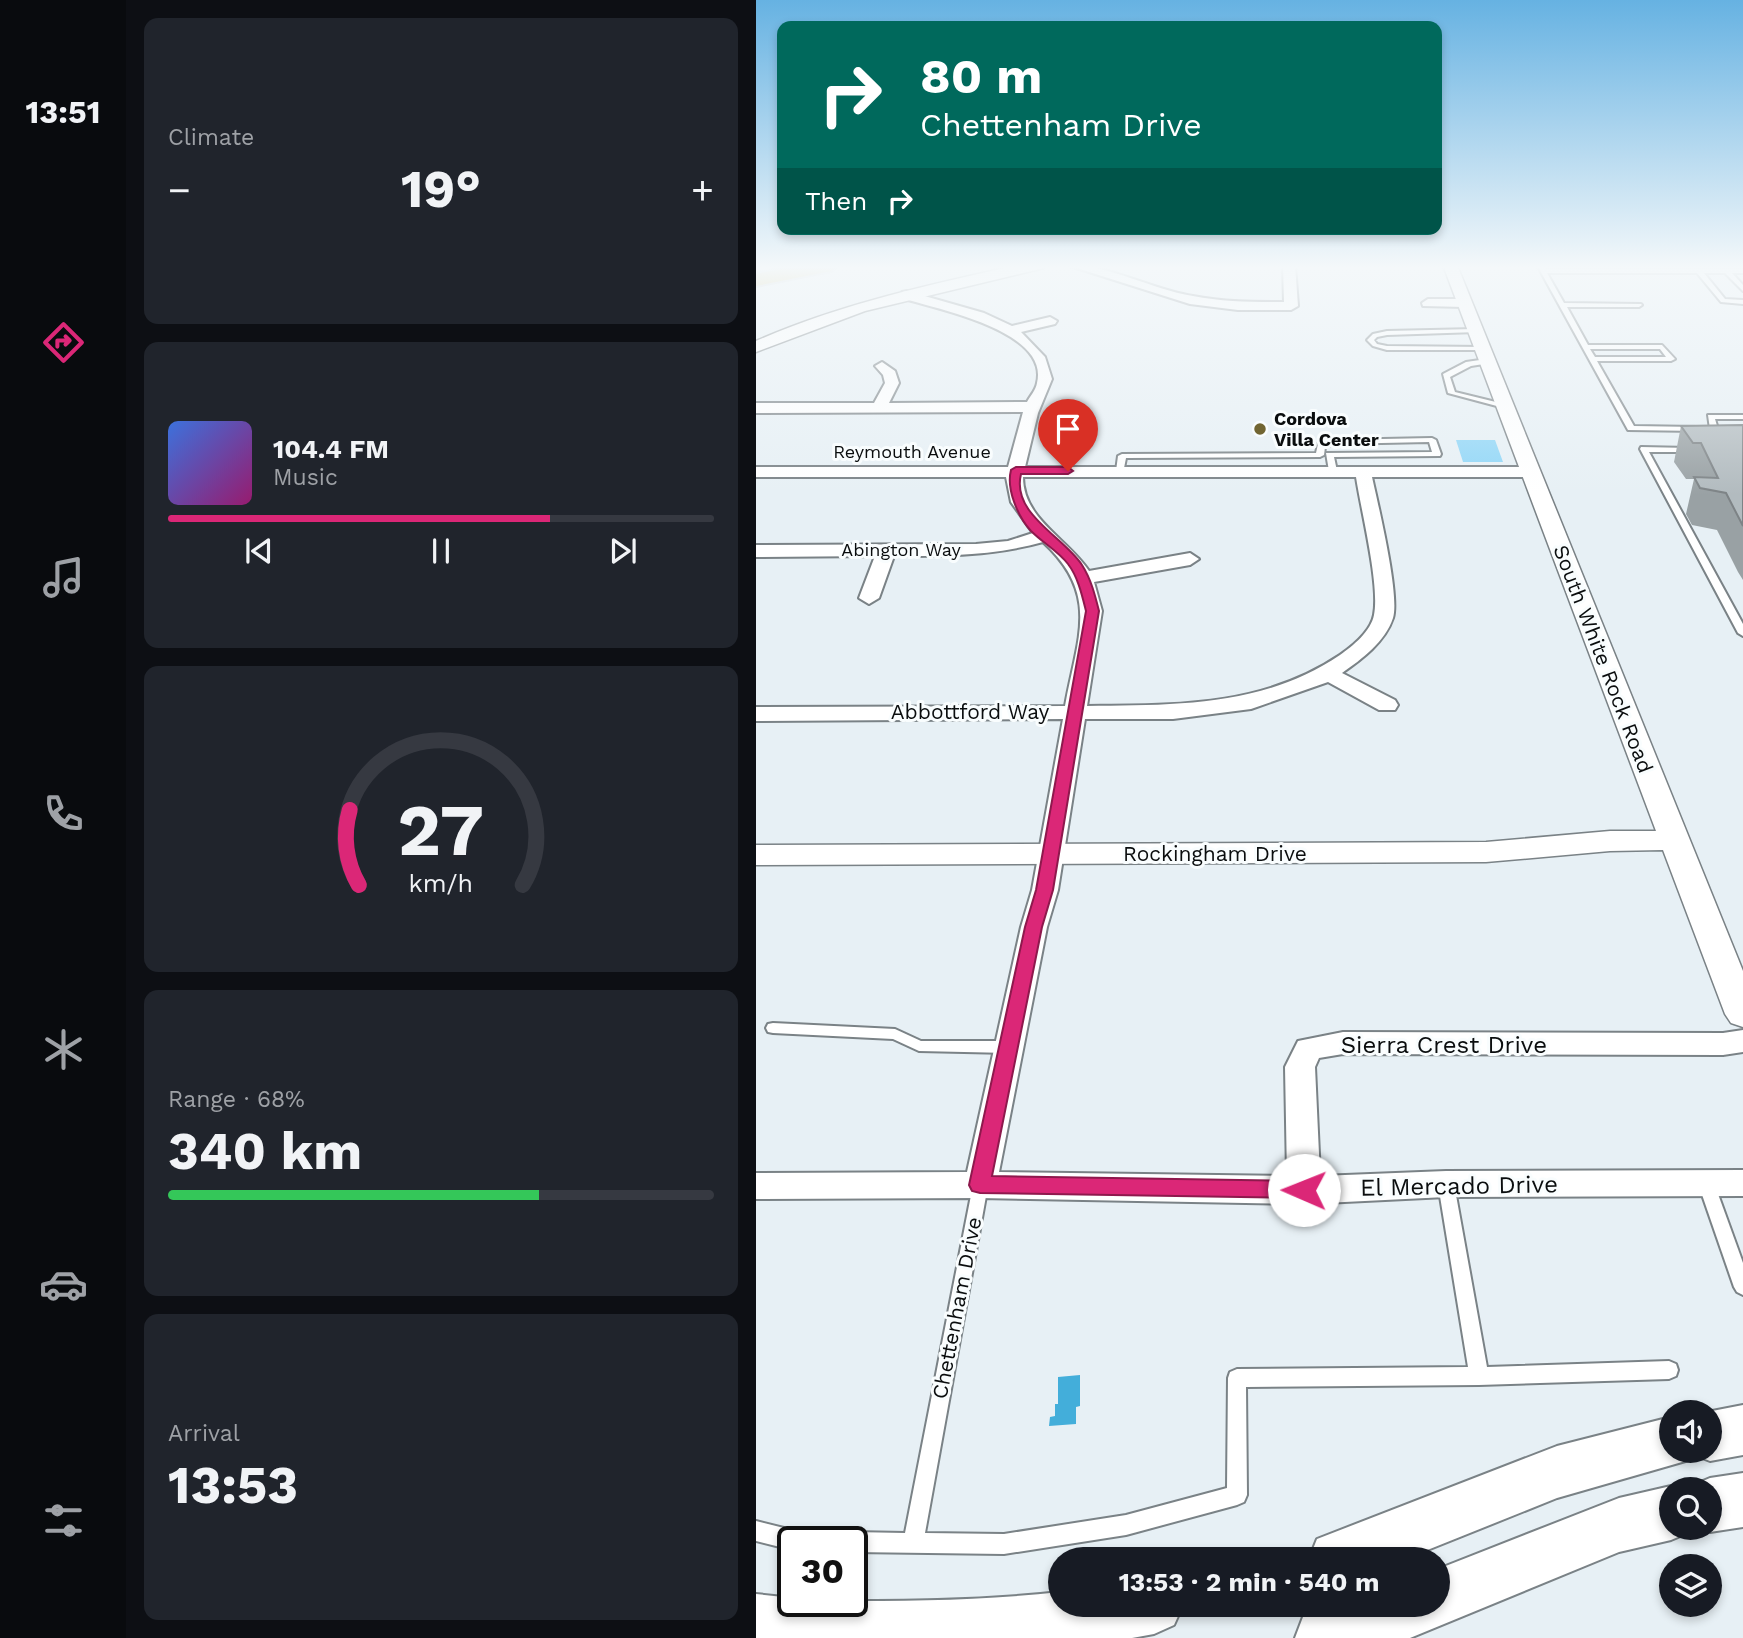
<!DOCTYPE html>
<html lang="en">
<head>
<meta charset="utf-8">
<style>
  :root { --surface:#171b24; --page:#20242c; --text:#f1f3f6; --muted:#9ea1a6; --line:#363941; --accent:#db2777 }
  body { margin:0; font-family:"Work Sans",sans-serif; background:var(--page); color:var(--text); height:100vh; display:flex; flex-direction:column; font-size:26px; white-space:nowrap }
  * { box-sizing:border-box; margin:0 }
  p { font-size:23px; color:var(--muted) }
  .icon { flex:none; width:38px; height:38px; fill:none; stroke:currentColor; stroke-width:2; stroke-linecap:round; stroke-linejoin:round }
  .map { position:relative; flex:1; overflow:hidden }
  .sheet { display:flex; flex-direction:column; gap:18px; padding:18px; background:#0d0f14; width:630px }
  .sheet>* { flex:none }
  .guide { position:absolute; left:21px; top:21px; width:665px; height:214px; border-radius:14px; box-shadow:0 4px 10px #0003; background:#00695c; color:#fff; overflow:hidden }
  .tools { position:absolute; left:903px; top:1400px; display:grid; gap:14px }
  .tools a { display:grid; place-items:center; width:63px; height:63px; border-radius:50%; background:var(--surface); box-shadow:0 4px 10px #0003; font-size:35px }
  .speed { position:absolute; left:21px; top:1526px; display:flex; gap:14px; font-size:35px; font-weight:700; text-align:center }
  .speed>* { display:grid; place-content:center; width:91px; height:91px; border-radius:50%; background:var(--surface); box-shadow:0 4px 10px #0003; line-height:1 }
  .speed .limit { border:4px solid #111; border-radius:10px; background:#fff; color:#111 }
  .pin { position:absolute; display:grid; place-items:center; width:60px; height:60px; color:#fff; margin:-72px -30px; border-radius:50% 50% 50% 0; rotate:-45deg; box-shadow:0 0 7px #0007 }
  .pin .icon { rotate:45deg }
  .me { position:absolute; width:77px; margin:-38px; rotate:271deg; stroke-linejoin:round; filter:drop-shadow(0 0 5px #0008) }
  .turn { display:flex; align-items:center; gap:24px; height:147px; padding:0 28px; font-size:32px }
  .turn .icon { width:91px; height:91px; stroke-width:2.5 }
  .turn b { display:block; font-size:49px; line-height:60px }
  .then { display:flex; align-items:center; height:66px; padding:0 28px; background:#0003; gap:14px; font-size:26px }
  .big { font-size:52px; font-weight:700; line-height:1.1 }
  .sheet .tile { flex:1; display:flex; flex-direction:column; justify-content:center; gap:10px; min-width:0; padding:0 24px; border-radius:14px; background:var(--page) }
  .sheet .dial { align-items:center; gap:0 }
  .dial svg { height:182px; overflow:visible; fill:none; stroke:var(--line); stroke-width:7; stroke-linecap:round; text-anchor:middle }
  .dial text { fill:var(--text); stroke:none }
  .song { display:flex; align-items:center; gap:21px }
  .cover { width:84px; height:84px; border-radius:10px; background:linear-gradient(135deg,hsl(220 70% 55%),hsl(320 70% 35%)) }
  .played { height:7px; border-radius:4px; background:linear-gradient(90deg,var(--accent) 70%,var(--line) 70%) }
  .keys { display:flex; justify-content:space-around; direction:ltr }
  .heat { display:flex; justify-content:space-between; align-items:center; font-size:38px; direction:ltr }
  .charge { height:10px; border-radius:5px; background:linear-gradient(90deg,#34c759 68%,var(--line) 0) }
  .trip { position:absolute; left:292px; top:1547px; width:402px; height:70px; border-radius:35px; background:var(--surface); box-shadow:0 4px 10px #0003; font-weight:700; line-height:70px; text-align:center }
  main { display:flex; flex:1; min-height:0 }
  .menu { display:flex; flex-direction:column; width:126px; justify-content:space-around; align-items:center; background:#090b0e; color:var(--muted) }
  .menu .icon { width:49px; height:49px }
  .menu .on { color:var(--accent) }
  .menu b { font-size:32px; color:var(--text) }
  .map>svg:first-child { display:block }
  .green { fill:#90d6f7 }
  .water { fill:#43aeda }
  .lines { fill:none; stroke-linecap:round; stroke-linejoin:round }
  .service-casing { stroke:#7a8286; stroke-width:4 }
  .minor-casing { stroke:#7a8286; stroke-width:4 }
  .tertiary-casing { stroke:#7a8286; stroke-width:3 }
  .secondary-casing { stroke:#7a8286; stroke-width:4 }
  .motorway-casing { stroke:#c9caca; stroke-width:4 }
  .service { fill:#fff; fill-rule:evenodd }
  .minor { fill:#fff; fill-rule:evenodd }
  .tertiary { fill:#fff; fill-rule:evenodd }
  .secondary { fill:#fff; fill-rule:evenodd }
  .motorway { fill:#ceb85d; fill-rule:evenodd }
  .wall { fill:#99a1a4 }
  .building { fill:#b2bbbf; stroke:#7d8386; stroke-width:2 }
  .route { fill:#db2777; stroke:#8e194d; stroke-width:2 }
  .poi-dot { fill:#716532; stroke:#f9fdfe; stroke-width:2.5 }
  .labels { text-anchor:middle; stroke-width:6; stroke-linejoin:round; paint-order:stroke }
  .far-poi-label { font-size:18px; font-weight:bold; fill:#0a0d0e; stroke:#f9fdfe; text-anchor:start }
  .far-street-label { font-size:18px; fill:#0a0d0e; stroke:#f9fdfe }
  .street-label { font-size:21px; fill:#0a0d0e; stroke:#f9fdfe }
  .near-street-label { font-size:24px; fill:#0a0d0e; stroke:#f9fdfe }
</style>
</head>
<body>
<main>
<nav class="menu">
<b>13:51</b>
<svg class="icon on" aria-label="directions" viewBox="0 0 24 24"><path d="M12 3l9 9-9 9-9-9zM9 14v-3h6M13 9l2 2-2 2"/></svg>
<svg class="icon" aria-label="music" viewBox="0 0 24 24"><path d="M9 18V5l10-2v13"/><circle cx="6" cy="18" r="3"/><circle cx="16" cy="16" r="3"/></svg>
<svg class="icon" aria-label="phone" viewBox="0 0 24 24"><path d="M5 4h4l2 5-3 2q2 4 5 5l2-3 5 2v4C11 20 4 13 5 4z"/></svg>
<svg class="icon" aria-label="climate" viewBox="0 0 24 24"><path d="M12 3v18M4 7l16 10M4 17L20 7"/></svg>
<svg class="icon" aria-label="car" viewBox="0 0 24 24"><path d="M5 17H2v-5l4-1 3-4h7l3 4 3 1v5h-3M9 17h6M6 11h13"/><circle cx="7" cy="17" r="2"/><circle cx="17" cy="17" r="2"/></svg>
<svg class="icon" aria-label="filters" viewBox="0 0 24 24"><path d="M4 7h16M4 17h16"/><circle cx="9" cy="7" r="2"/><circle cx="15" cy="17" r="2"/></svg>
</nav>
<section class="sheet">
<div class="tile"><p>Climate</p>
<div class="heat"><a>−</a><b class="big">19°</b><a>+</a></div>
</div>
<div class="tile">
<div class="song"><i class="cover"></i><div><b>104.4 FM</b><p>Music</p></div></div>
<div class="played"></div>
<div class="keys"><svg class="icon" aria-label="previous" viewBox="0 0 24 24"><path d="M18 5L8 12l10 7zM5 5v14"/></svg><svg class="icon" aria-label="pause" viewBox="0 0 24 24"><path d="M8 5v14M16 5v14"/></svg><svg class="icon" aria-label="next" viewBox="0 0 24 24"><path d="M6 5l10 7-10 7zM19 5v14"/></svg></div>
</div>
<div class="tile dial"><svg viewBox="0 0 100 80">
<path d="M14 69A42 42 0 1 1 86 69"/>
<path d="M14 69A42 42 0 0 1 10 36" stroke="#db2777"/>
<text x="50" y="56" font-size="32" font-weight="700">27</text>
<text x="50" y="72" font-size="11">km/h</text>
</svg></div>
<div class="tile"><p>Range · 68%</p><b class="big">340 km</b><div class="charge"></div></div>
<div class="tile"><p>Arrival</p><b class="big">13:53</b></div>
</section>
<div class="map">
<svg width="987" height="1638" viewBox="0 0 987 1638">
  <rect width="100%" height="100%" fill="#e7f0f5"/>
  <path class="green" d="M700,440h39l8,22h-40z"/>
  <path class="water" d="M324,1375v31l-4,1v17l-27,2 1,-9 5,-1v-12h3v-27z"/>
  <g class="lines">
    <g class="service-casing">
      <g id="service">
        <path d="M781,265h6l2,4h198v4h-11l11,12v6l-18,-18h-21l21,26 18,1v4l-22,-2 -24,-29h-150l17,30 77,1 1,1 -3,2h-72l21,38h74l13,14 -4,2h-74l37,65 63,1 4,2 -1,2 -72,-1zM834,349h70l6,8h-71z"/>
        <path d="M719,329l2,1v2l-90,3 -10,2 -3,3 3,4 10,2 96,1 3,2 -1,1h-98l-14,-4 -6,-6 6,-6 14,-3z"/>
        <path d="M731,359h3v4l-19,3 -21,11 5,15 53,13v4l-60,-16 -5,-19 23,-12z"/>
        <path d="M952,415h35v4h-28l3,10 -4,2 -4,-2z"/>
        <path d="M676,438l4,2 5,14 -1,2 -106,1 3,14 -4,3 -4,-3 -3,-18 106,-1 -3,-10 -95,2 -9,3 -1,8 -4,2 -194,1 -3,15 -7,-2 2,-15 4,-2 194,-1 2,-9 15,-4z"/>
        <path d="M885,447l49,1 4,2 -4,2h-41l94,172v12l-5,-3 -98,-184z"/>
        <path d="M17,1023l122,6 26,12h88l5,2 2,4 -2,4 -5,2 -90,-2 -26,-12 -120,-6 -5,-1 -2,-4 2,-4z"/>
        <path d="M950,1176l6,2 2,5 29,80v32l-6,-3 -3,-5 -36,-104 2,-5z"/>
        <path d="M690,1177l6,2 2,5 33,183 182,-6 7,3 2,6 -2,6 -7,3 -190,6 -233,2 1,108 -3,7 -7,3 -111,30 -122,19 -152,-2v-10h-59l-1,8 -36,-9v-20l36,9 42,2 7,3 2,4 2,-4 7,-3 53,1 69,-353 6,-2 6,2 2,5 -63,348 79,1 122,-19 101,-27 1,-110 2,-6 7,-3 231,-2 -30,-183 2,-5z"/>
      </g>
    </g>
    <g class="minor-casing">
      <g id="minor">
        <path d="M311,265c44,0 83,24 126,31 30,6 61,6 91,6l-1,-37h12l3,41 -7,4h-53l-48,-6z"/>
        <path d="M151,291l77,22 28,13 38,-9 7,4 -2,3 -34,8 24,25 7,22 -14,34 -13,54h505l8,5 -8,5h-158c6,27 28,119 21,141 -8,24 -31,41 -51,55l53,27 3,5 -3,5h-16l-51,-28 -77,27 -78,10h-88l-27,171 -11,37 -48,245 288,4 -2,-109 13,-26 45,-9 380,1 20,-3v22l-20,3 -380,-1 -24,4 -4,9 5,109 126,-5 297,-1v26l-297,1 -142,7 -324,-6 -224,1v-26l211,-1 54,-245 11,-37 31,-171 -307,2v-14l309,-1c12,-68 36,-111 -22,-164 -50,14 -98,14 -149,14l-15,42 -10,6 -10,-6 16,-42 -119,1v-12l220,-1 32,-3 25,-8 -22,-31 -5,-25h-250v-10h252l15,-55 -267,1v-10h118l11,-20 -2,-8 -8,-9 7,-4 13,9 4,12 -10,20 138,-1c3,-6 9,-12 10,-19 13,-53 -102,-74 -135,-85v-6zM267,477h333c5,33 24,108 18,138 -3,16 -21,31 -34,40 -77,52 -164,50 -253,51l15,-95 -8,-29 96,-17 9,-6 -9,-6 -101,18c-21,-32 -66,-52 -66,-94z"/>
        <path d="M672,299h37l6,4 -6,4 -42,-1 -1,-3z"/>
      </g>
    </g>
    <g class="tertiary-casing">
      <g id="tertiary">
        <path d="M262,265h28l-2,3 -179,43 -109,41v-11c84,-37 173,-56 262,-76z"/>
        <path d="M687,265h14l286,706v56l-12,-4 -6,-9 -62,-164 -53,1 -124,11 -730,3v-20l730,-3 124,-11h46z"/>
      </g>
    </g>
    <g class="secondary-casing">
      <g id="secondary">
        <path d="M987,1405v50l-33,6 -18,-7 -3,6 -132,38 -152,61h-96l8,-20 240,-93 114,-29v34h39v-39h-3z"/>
        <path d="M987,1473v54l-33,5 -10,-4h10v-39h-21l2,-3 19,-8z"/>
        <path d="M915,1486l8,3h-8v39h21l-2,4 -19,8 -52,12 -209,86h-115l8,-21 34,-12h101v-36l181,-71z"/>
        <path d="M304,1592v13h123l-9,20 -20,9 -22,4h-376v-44l37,4v3c88,0 178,1 267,-9z"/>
      </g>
    </g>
    <g class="motorway-casing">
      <path id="motorway" d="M44,265h40l-9,6 -75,15v-12z"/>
    </g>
    <use href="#service" class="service"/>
    <use href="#minor" class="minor"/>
    <use href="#tertiary" class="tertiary"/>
    <use href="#secondary" class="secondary"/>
    <use href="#motorway" class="motorway"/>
  </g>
  <path class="wall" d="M987,425v155l-5,-8 -21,-42 -25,-5 -6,-11 8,-35h-8l-12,-17 7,-36z"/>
  <path class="building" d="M987,425v101l-17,-33 -26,-5 -6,-11 24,1 -17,-35h-8l-12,-17z"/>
  <linearGradient id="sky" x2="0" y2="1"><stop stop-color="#66b2e2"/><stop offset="0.54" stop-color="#f4f8fa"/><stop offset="1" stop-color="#f4f8fa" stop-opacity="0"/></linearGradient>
  <rect width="987" height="495" fill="url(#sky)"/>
  <path class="route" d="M260,467h52l5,4 -5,3h-47c-10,40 43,63 61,91 9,14 13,30 17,46l-46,279 -11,37 -50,249 312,5 8,2 3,7 -3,6 -8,2 -324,-5 -8,-2 -3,-6 56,-258 11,-37 50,-279c-4,-16 -8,-34 -18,-47 -10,-13 -25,-21 -37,-33 -13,-14 -25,-42 -20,-61z"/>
  <circle class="poi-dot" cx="504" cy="429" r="7"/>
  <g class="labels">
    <g class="far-poi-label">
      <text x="518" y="425">Cordova<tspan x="518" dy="21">Villa Center</tspan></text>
    </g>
    <g class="far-street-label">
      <text x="156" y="458">Reymouth Avenue</text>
      <text x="145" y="556">Abington Way</text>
    </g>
    <g class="street-label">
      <text transform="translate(847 659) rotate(69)" y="7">South White Rock Road</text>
      <text x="214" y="719">Abbottford Way</text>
      <text x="459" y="861">Rockingham Drive</text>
      <text transform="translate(201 1308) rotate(-79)" y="7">Chettenham Drive</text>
    </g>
    <g class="near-street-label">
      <text x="688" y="1053">Sierra Crest Drive</text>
      <text transform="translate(703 1186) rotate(-1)" y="8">El Mercado Drive</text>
    </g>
  </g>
</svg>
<div class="tools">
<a><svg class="icon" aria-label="sound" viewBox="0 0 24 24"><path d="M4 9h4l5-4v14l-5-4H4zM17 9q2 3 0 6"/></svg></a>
<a><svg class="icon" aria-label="search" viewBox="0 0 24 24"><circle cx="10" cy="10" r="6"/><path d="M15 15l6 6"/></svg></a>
<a><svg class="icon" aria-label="layers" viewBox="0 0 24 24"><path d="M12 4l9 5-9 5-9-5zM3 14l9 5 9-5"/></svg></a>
</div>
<div class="speed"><div class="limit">30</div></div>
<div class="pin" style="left:312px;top:471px;background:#d93025"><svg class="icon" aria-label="arrive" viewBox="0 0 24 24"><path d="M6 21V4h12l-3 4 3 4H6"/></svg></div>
<svg class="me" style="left:548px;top:1190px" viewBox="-20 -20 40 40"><circle r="19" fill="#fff"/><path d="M0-13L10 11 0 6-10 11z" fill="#db2777"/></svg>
<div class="trip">13:53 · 2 min · 540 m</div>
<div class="guide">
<div class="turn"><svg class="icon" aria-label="right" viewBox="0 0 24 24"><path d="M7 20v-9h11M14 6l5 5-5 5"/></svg><div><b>80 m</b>Chettenham Drive</div></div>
<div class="then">Then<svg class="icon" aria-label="right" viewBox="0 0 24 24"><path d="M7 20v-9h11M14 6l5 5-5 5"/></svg></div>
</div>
</div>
</main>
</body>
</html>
